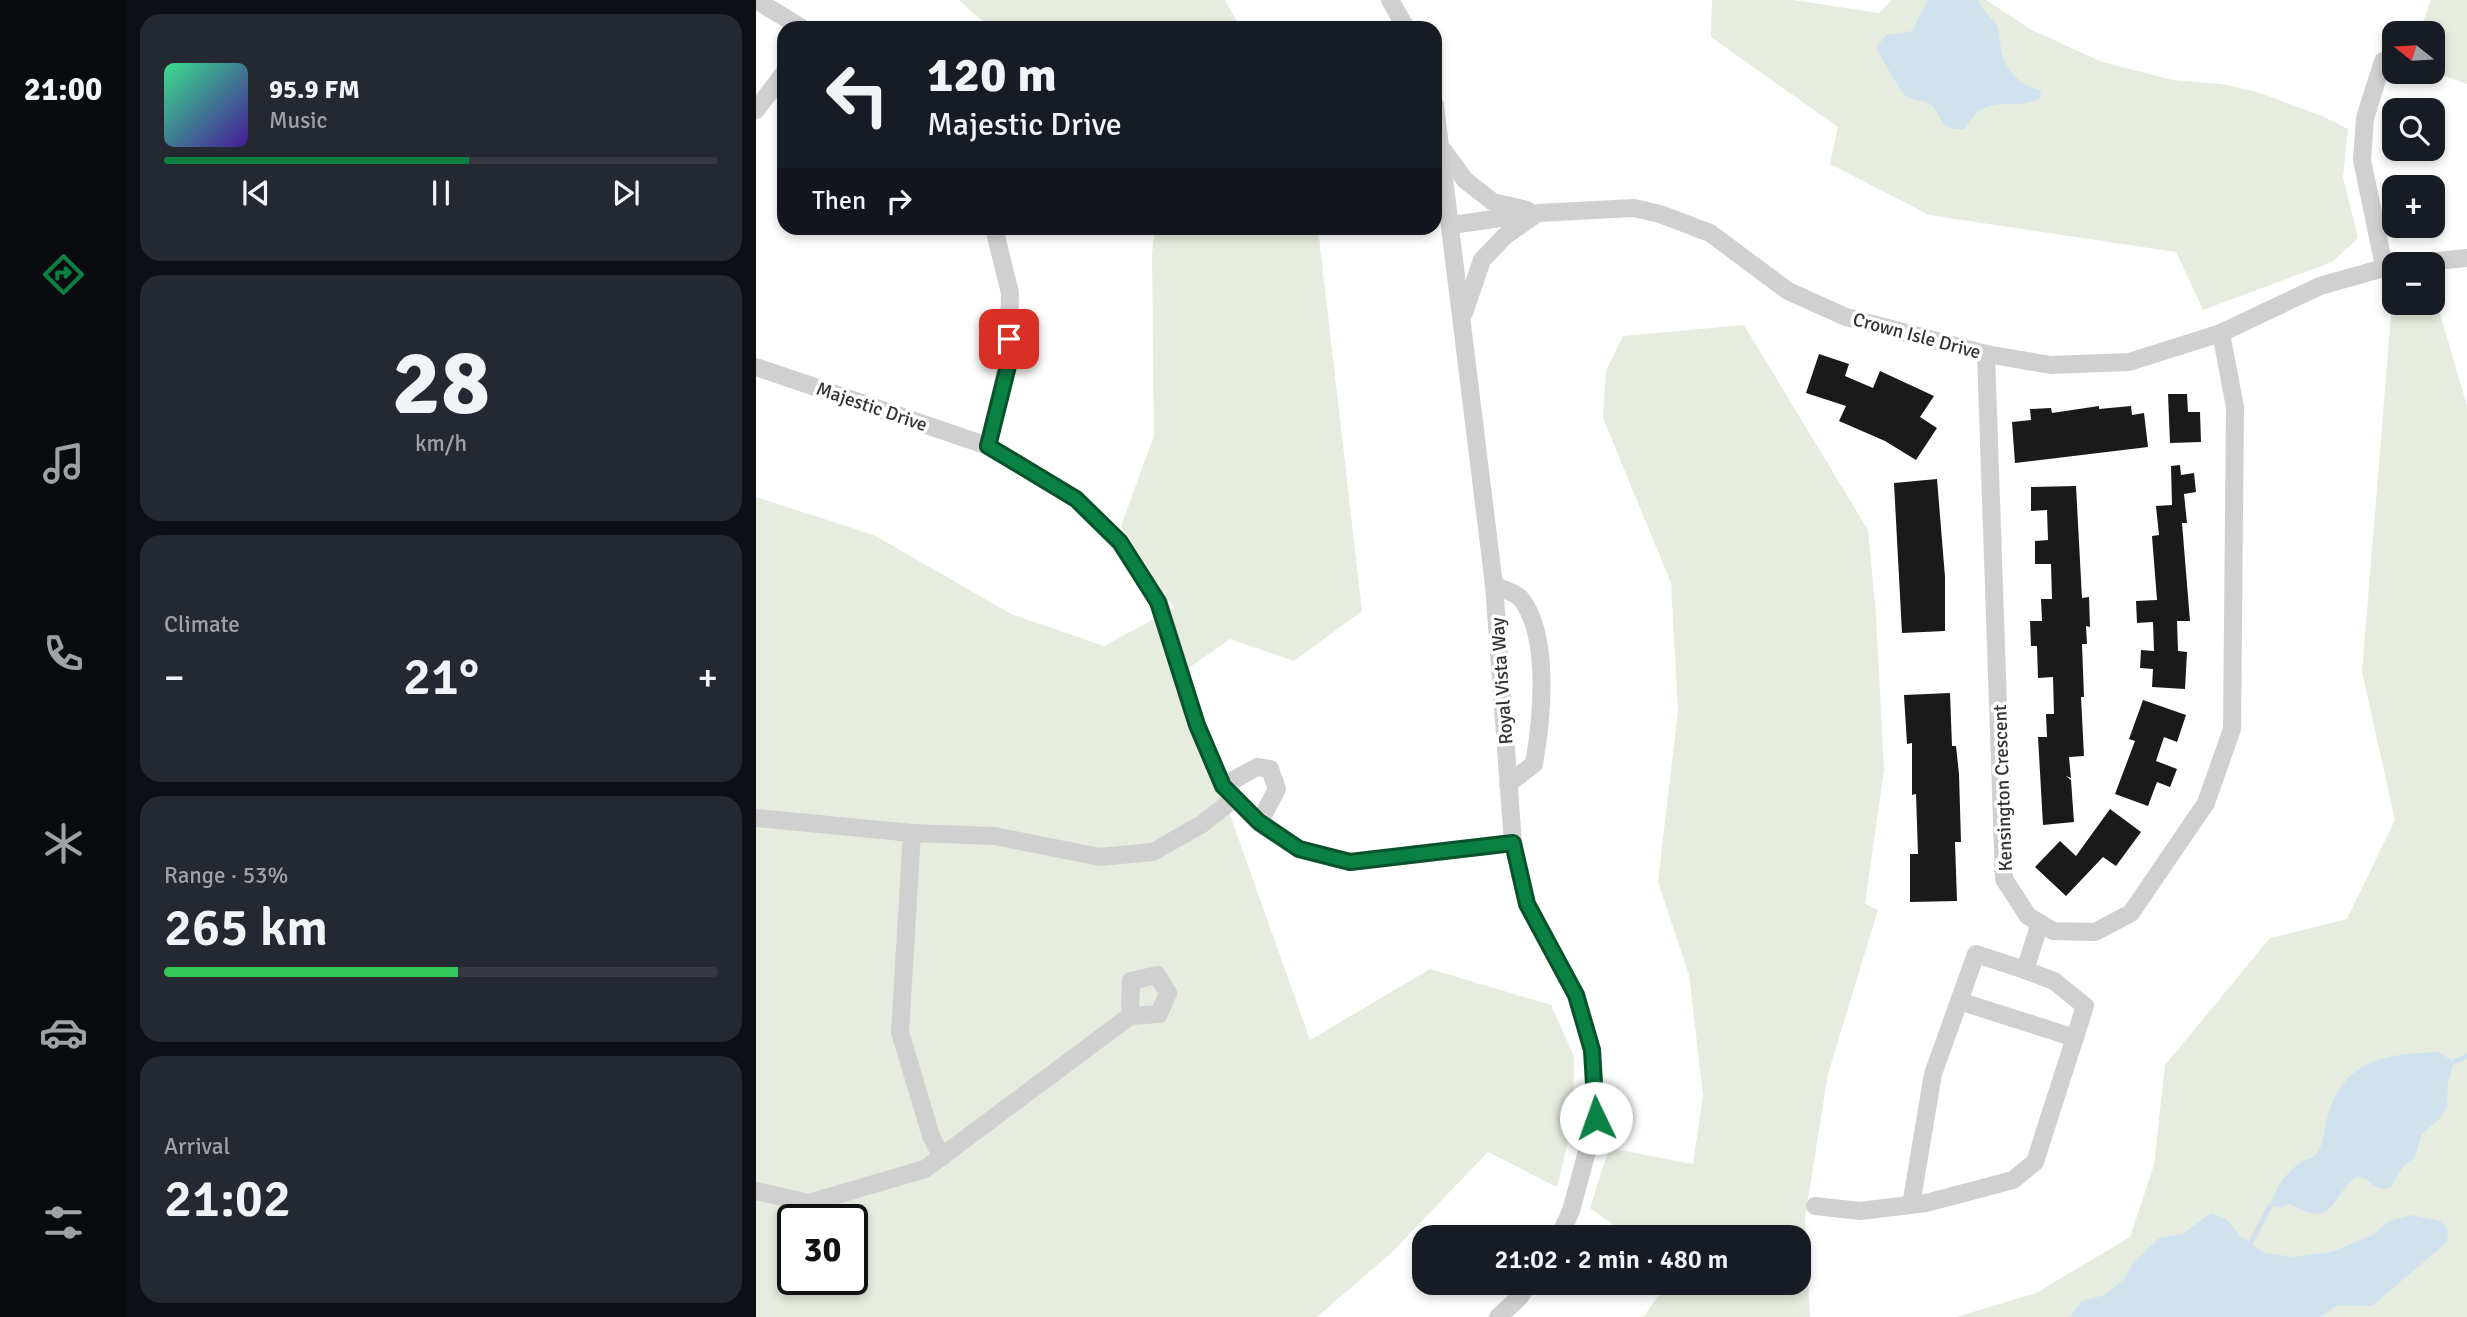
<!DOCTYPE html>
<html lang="en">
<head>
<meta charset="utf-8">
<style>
  :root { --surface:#171b24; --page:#242831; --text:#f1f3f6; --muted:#9ea1a6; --line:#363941; --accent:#0b8043 }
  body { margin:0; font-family:Signika,sans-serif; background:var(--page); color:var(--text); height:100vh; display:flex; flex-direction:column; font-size:26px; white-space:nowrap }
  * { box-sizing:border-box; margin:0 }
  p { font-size:23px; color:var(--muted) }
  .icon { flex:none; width:38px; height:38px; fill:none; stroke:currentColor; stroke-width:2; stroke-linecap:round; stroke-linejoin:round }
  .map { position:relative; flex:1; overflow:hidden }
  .panel { display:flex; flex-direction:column; gap:14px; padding:14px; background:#0d0f14; width:630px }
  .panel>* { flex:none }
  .hud { position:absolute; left:21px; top:21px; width:665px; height:214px; border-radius:21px; box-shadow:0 4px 10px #0003; background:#171b24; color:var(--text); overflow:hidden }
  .needle { width:46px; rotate:288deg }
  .controls { position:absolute; left:1626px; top:21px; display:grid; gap:14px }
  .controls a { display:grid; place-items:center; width:63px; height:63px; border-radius:14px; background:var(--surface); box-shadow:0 4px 10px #0003; font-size:35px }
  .speed { position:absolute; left:21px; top:1204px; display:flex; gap:14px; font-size:35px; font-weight:700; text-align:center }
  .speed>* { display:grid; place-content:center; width:91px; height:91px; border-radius:50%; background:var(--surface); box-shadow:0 4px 10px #0003; line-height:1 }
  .speed .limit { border:4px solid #111; border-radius:10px; background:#fff; color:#111 }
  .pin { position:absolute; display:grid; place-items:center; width:60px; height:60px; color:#fff; margin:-30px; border-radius:14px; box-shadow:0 4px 10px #0006 }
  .me { position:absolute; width:77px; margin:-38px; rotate:357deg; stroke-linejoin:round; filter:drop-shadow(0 0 5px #0008) }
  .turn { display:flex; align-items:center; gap:24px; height:147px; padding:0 35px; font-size:32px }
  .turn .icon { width:91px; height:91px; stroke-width:2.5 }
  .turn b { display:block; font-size:49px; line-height:60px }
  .then { display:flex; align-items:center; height:66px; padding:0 35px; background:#0003; gap:14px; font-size:26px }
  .big { font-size:52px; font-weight:600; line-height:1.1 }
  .panel .tile { flex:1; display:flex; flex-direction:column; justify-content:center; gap:10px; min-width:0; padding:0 24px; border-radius:21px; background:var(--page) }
  .panel .dial { align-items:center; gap:0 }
  .dial b { font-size:91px; line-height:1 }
  .song { display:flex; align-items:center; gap:21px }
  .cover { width:84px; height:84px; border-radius:10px; background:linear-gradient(135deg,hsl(150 70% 55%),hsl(260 70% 35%)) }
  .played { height:7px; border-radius:4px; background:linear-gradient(90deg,var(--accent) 55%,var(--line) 55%) }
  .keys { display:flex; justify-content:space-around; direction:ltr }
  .heat { display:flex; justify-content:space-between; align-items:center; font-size:38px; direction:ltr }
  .charge { height:10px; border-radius:5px; background:linear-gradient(90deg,#34c759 53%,var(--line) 0) }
  .trip { position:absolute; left:656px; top:1225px; width:399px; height:70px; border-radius:21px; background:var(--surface); box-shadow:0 4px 10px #0003; font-weight:600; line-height:70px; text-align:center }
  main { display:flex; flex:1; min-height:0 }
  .menu { display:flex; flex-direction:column; width:126px; justify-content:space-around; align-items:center; background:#090b0e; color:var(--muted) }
  .menu .icon { width:49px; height:49px }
  .menu .selected { color:var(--accent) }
  .menu b { font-size:32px; color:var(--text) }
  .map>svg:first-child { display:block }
  .green { fill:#e6ecdf; fill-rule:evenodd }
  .water { fill:#cfe2ee }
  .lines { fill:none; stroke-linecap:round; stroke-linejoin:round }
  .stream { stroke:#cfe2ee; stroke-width:5 }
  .building { fill:#1a1a1a }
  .street { stroke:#d0d0d0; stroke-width:18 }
  .route-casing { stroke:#07532c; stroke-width:18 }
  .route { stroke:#0b8043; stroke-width:12 }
  .labels { text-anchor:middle; stroke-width:7; stroke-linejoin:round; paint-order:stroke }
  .street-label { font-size:19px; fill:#333; stroke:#fff }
</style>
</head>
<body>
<main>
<nav class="menu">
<b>21:00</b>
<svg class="icon selected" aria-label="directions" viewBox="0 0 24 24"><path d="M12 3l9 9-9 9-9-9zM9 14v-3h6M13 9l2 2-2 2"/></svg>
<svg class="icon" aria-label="music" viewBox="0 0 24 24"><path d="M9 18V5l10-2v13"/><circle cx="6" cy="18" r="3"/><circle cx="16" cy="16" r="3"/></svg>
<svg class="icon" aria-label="phone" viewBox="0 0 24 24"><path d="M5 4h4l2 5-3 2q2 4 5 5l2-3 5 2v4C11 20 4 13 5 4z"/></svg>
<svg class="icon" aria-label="climate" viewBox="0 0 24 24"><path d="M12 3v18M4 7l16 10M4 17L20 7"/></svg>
<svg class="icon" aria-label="car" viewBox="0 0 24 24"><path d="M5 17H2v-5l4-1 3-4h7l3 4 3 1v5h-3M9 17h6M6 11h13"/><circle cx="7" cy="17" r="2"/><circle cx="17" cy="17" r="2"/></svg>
<svg class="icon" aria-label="filters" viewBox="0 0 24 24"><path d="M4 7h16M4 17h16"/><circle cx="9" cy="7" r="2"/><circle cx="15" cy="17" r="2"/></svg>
</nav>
<section class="panel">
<div class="tile">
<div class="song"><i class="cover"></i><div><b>95.9 FM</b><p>Music</p></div></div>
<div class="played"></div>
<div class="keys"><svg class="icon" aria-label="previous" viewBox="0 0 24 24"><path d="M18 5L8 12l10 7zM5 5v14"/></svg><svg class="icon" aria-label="pause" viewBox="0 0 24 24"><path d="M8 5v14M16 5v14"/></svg><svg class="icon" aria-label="next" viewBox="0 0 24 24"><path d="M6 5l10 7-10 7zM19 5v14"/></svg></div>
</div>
<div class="tile dial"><b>28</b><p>km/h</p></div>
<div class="tile"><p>Climate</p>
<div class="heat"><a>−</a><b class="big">21°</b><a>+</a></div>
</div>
<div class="tile"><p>Range · 53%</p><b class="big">265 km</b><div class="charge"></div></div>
<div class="tile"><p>Arrival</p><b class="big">21:02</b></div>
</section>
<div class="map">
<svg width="1711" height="1317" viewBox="0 0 1711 1317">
  <rect width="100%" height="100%" fill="#fff"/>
  <g class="green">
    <path d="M203,0h266l16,28h-251z"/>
    <path d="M956,0h81l86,13 12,-13h95l44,29 72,33 71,18 49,4 35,8 65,24 26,13 -5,48 15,61 -26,24 -129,48 -27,-58 -247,-37 -99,-51 8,-37 -127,-90z"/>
    <path d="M1675,0h36v84l-34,-12 -1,-39h-13z"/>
    <path d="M399,228h163l44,383 -68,50 -64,-22 -50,35 130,366 120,-71 121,36 23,51 -1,65 -16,66 -69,-35 -97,101 -74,64h-561v-820l118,38 137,79 93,32 70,-38 -53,-82 33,-90 -2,-182zM37,1220h59v59h-59z"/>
    <path d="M1636,303l47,7 28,96v911h-511l80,-24 94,-56 24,-72 11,-100 105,-127 77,-19 48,-99 -33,-148z"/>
    <path d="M988,325l124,205 8,85 8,155 -19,134 13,6 -50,164 -23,143 5,100h-167l25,-34h131v-46h-169l-40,-29 19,-60 84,16 10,-69 -14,-120 -31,-93 20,-172 -7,-127 -68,-165 3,-47 17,-35z"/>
  </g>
  <g class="water">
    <path d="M1172,0h49c5,10 17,20 20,26 3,9 3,19 5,28 5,18 21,34 39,36l-1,7c-17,14 -42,0 -61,14 -6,5 -10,12 -15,18 -26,2 -20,-12 -33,-24 -7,-6 -18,-3 -26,-10 -8,-8 -22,-36 -29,-47l10,-13 26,-4z"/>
    <path d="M1683,1052l15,10 -6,20 -1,25 -8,12 -18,16 -6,23c-15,7 -15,16 -24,29 -12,4 -17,-1 -26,-9l-9,-1c-27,21 -21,54 -67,26l-8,5 -11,-2c3,-14 17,-35 30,-43 4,-3 11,-4 14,-7 11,-10 10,-28 14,-41 17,-57 60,-61 111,-63z"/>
    <path d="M1455,1213l16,7 14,17 24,16 29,4 37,-5 42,-17 16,-14 23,-6 30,6 6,9 -1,12 -75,64 -34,-1 -18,12h-250l12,-16 23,-6 19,-16 9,-16 26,-25 24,-4z"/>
  </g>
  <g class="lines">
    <g class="stream">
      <path d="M1698,1062l13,-6"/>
      <path d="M1494,1244l20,-38"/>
    </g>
  </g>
  <g class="building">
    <path d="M1063,354l30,10 -4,12 28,12 7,-17 54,25 -14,21 17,11 -21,32 -31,-19 -46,-20 7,-15 -40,-13z"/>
    <path d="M1412,394h19l1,18h12l1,30 -31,1z"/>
    <path d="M1343,406v3l32,-3 1,9 12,-2 4,34 -133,16 -3,-41 19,-2 -1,-11 21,-1 1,5z"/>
    <path d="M1424,465l1,10 13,-2 2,19 -12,2 3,29h-5l8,98h-13l1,30 9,1 -2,37 -33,-2 1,-18 -13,-1 1,-18 13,1 -1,-29 -16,1 -1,-22 21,-1 -5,-64 7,-1 -3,-29 16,-1 -1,-39z"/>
    <path d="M1181,479l8,98v54l-43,2 -8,-150z"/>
    <path d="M1320,486l6,112 7,-1 1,30 -4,-1 1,18h-5l2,53h-3l3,59 -15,1 2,21 -5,-2 5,4 3,42 -31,3 -5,-88h9l-1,-23h8l-1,-37 -15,1 -1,-32h-6l-1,-25h12l-1,-22h11l-1,-35h-16v-23l13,-1 -1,-30 -16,1v-24z"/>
    <path d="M1194,693l2,53h4l3,28 2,68h-6l2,59 -47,1v-48h8l-2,-60 -4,1v-52l-5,1 -3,-49z"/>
    <path d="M1387,700l43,15 -9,27 -13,-5 -8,24 21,8 -7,18 -13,-5 -9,24 -33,-12 20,-53 -6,-2z"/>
    <path d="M1354,809l31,23 -25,34 -13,-9 -37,39 -31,-29 25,-26 16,15z"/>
  </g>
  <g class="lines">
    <g class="street">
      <path d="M0,0l46,28"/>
      <path d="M634,0l16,28"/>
      <path d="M1627,61l-18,57 -3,42 22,106"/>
      <path d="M679,105l59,480 19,258 14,61 49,91 16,55 4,68 -25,93 -12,26"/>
      <path d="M0,110l28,-37"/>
      <path d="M687,150l22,30 28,22 34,8"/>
      <path d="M695,225l87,-12 96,-5 26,6 50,19 78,58 58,26 140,37 65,11 78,-3 92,-29 99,-47 74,-21"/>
      <path d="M1649,264l62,-6"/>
      <path d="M708,313l18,-53 23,-24 30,-21"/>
      <path d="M1230,354l18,525 24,37 25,15 42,1 36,-19 75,-110 26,-74 3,-322 -14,-74"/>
      <path d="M0,367l232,79 88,53 44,44 39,59 38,123 26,61 36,37 40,26 51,13 163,-19"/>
      <path d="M232,446l20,-84 2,-69 -16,-65"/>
      <path d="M738,585c8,4 23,8 28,15 28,38 20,119 12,164l-26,20"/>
      <path d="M467,786l34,-19 13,2 7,20 -18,34"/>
      <path d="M0,818l156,15 82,3 106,21 53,-5 49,-28 33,-26"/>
      <path d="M156,833l-12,199 31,104 11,21"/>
      <path d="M1203,1001l116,37"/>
      <path d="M0,1191l53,12 116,-34 205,-153 29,-2 9,-21 -11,-18 -26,6 -1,35"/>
      <path d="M1155,1205l22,-131 43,-120 49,16 15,-47"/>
      <path d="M1059,1206l45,5 66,-8 87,-23 22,-18 50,-156 -31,-25 -29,-11"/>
      <path d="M742,1317l22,-20 9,-14"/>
    </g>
  </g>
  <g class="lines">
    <g class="route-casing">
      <path id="route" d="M253,339v23l-21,84 88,53 44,43 38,60 39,123 26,61 36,36 40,27 51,13 163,-19 14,61 49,91 16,55 4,68"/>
    </g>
    <use href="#route" class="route"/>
  </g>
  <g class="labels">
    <g class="street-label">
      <text transform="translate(1161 335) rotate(15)" y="7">Crown Isle Drive</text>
      <text transform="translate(116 406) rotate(19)" y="7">Majestic Drive</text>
      <text transform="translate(745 681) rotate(-94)" y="7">Royal Vista Way</text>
      <text transform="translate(1246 788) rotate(-92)" y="7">Kensington Crescent</text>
    </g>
  </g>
</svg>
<div class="controls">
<a><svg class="needle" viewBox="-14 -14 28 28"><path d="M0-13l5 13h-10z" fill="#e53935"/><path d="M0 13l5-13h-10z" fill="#9ea1a6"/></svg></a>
<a><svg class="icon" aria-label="search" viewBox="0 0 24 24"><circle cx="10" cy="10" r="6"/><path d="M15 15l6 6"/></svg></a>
<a>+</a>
<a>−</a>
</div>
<div class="speed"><div class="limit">30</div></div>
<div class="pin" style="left:253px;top:339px;background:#d93025"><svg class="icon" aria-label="arrive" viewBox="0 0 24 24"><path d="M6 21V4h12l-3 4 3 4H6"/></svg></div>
<svg class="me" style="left:840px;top:1118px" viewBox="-20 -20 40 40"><circle r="19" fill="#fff"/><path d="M0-13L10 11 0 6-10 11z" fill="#0b8043"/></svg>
<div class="trip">21:02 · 2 min · 480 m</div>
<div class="hud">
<div class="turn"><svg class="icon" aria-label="left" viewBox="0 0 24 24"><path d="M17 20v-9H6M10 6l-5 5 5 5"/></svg><div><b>120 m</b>Majestic Drive</div></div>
<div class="then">Then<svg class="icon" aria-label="right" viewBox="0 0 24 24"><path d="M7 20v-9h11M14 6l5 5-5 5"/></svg></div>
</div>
</div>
</main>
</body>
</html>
